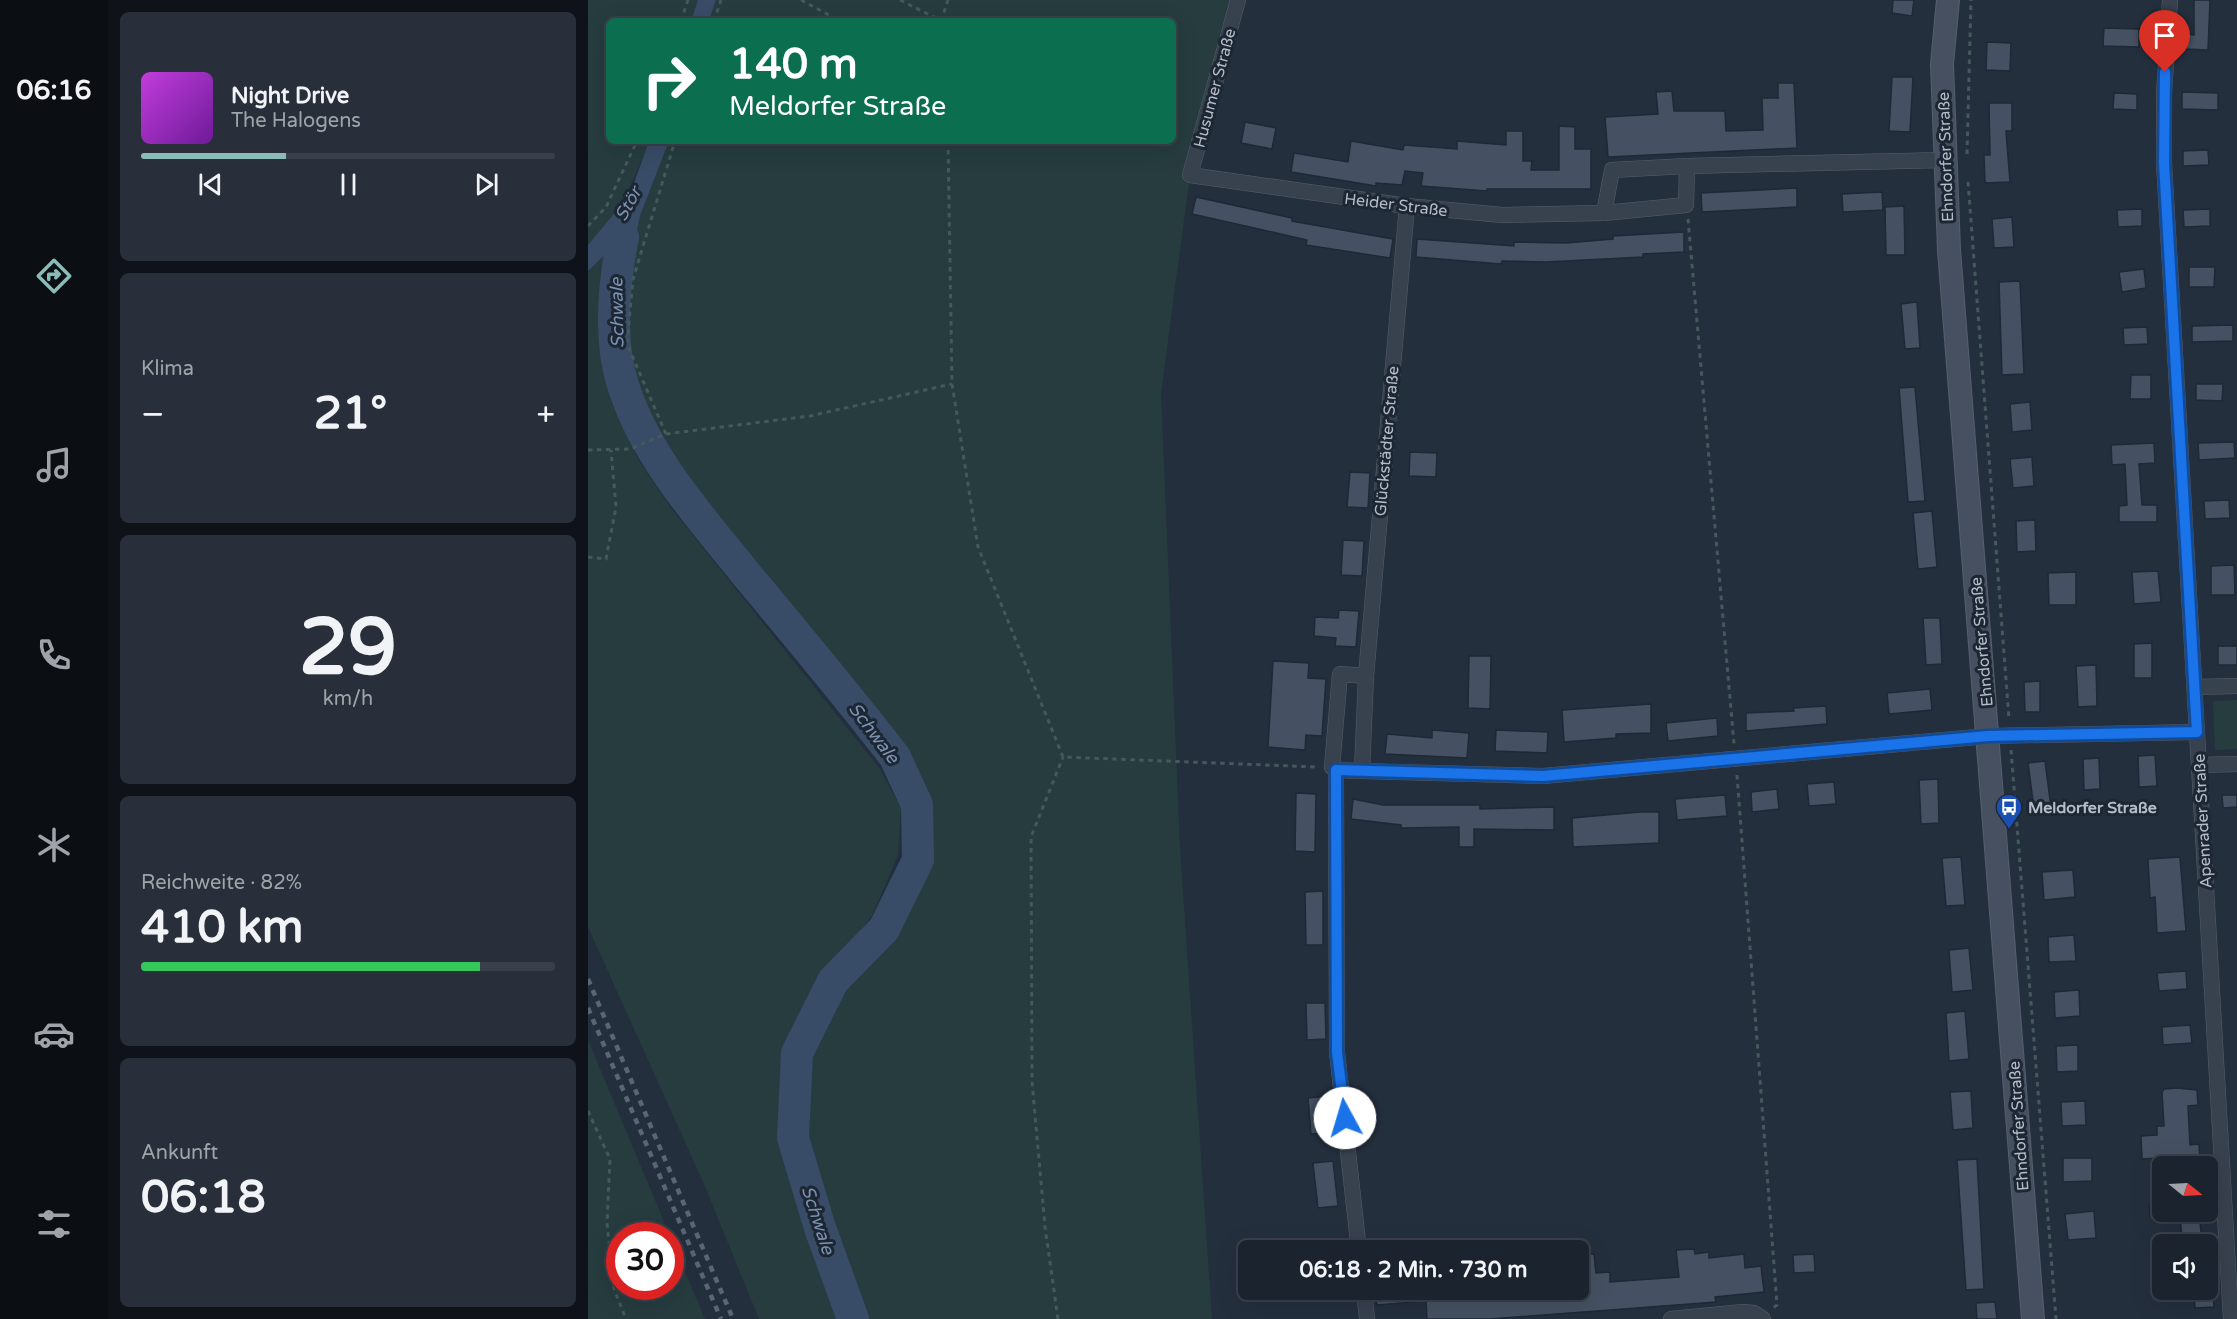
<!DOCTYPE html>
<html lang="de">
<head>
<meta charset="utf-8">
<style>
  :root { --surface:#1b232e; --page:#282f3a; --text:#f1f3f6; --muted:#a0a4aa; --line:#39404a; --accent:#8bbbb9 }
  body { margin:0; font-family:"Varela Round",sans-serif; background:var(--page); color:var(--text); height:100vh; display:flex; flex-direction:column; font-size:22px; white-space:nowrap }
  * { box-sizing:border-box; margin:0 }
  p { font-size:20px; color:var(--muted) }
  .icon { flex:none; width:33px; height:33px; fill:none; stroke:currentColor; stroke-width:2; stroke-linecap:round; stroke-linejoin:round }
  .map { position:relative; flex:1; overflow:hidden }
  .panel { display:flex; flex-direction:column; gap:12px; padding:12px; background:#0f1319; width:480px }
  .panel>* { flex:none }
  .banner { position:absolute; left:18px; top:18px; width:570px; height:126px; border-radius:9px; box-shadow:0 6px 24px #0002,0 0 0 2px var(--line); background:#0b6e4f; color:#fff; overflow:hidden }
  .needle { width:39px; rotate:108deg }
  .tools { position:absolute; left:1564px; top:1156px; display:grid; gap:12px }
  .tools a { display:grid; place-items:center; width:66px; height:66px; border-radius:9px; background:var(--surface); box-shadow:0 6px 24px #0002,0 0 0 2px var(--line); font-size:30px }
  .speed { position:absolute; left:18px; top:1222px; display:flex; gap:12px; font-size:30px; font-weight:700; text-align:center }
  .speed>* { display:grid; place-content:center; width:78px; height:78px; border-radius:50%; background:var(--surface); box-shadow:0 6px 24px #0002,0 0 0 2px var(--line); line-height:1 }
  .speed .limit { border:9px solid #d22; background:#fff; color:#111 }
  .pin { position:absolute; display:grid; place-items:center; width:51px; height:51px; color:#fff; margin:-62px -26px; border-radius:50% 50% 50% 0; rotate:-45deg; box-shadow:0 0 6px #0007 }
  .pin .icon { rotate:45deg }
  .me { position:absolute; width:66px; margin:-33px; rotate:354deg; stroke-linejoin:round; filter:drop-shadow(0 0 4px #0008) }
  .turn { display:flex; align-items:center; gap:21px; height:126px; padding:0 24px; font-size:27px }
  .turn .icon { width:78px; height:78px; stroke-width:2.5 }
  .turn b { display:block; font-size:42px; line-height:51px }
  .big { font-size:45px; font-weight:700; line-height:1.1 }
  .panel .tile { flex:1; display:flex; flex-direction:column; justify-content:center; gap:9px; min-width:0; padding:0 21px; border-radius:9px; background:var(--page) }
  .panel .dial { align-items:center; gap:0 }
  .dial b { font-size:78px; line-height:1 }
  .song { display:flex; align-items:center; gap:18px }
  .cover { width:72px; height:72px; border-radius:9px; background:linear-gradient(135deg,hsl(290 70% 55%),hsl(280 70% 35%)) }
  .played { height:6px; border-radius:3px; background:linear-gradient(90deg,var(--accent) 35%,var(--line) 35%) }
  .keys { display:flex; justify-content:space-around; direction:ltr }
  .heat { display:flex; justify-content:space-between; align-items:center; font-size:33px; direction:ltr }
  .charge { height:9px; border-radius:4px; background:linear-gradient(90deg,#34c759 82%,var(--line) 0) }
  .trip { position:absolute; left:650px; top:1240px; width:351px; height:60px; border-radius:9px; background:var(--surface); box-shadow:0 6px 24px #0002,0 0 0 2px var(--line); font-weight:700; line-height:60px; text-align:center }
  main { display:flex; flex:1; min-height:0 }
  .tabs { display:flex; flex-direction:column; width:108px; justify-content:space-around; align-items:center; background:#0b0e12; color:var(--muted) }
  .tabs .icon { width:42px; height:42px }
  .tabs .current { color:var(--accent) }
  .tabs b { font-size:27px; color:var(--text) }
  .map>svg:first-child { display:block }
  .green { fill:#263c3f }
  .water { fill:#394c67 }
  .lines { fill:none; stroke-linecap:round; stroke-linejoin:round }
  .river { stroke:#394c67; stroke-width:32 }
  .building { fill:#455162; stroke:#1f2835; stroke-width:1.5 }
  .street-casing { stroke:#565f6c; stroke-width:16 }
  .secondary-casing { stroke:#565f6c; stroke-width:24 }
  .path { stroke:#44595c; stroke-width:3; stroke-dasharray:4.5 4.5; stroke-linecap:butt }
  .street { stroke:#38414e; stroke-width:15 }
  .secondary { stroke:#465061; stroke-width:22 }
  .rail { stroke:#5a6575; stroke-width:4.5; stroke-dasharray:6 6; stroke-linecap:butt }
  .route-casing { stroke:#114b97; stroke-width:15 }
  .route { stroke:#1a73e8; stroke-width:10 }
  .labels { text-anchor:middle; stroke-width:6; stroke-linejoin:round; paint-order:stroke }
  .street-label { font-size:16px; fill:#b4bcc9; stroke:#1d2633 }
  .poi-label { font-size:16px; font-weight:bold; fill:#b4bcc9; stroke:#1d2633; text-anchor:start }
  .water-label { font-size:18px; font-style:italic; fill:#7c92b1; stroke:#1d2633 }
</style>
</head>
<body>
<main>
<nav class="tabs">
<b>06:16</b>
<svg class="icon current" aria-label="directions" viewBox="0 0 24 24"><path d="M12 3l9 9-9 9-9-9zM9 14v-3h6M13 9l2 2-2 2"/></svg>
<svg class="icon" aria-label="music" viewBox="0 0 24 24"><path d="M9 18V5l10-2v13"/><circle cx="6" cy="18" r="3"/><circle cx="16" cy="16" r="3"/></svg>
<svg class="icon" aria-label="phone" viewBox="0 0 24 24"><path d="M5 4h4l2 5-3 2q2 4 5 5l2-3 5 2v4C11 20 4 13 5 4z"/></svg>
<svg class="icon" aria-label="climate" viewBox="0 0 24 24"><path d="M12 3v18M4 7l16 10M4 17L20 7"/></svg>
<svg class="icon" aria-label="car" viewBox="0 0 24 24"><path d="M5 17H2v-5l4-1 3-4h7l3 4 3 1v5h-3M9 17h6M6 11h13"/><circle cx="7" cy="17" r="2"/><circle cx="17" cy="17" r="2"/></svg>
<svg class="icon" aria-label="filters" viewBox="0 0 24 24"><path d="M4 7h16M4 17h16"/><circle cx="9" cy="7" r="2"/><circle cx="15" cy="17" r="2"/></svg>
</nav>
<section class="panel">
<div class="tile">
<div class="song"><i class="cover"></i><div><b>Night Drive</b><p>The Halogens</p></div></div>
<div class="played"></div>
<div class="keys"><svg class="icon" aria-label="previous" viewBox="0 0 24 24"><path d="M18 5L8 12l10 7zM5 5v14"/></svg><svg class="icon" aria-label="pause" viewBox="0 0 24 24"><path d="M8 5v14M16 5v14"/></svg><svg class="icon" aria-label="next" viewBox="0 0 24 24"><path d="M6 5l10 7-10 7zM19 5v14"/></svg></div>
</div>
<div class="tile"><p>Klima</p>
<div class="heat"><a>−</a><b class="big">21°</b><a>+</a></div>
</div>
<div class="tile dial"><b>29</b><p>km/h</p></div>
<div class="tile"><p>Reichweite · 82%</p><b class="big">410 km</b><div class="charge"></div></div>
<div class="tile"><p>Ankunft</p><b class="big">06:18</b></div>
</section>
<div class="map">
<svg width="1649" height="1319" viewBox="0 0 1649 1319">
  <rect width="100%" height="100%" fill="#242f3e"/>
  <g class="green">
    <path d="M0,0h110l-7,21h-82v120h40c-15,40 -30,73 -61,104z"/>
    <path d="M128,0h522l-48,175 -29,218 19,455 32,471h-453l-55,-135 -116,-257v-656l18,-17h5l1,5 -8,51v34l7,57 28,60 32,47 209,261 21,39 -3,47 -26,61 -47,59 -39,75 11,3 36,-72 51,-52 34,-69 -1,-55 -22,-48 -207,-255 -36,-53 5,-13 -21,-43 -13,-48 7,-86 10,-43 29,-75h504v-120h-464z"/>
    <path d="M1649,700v49l-22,1 -2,-49z"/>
    <path d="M0,1040l82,196h-50v51h50v-51l35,83h-117z"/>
  </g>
  <g class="water">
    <path d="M110,0h18l-7,21h-18z"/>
    <path d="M61,141h20l-29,75 -13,63h-18l2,-25h-5l-18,17v-26l35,-42 11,-20z"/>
  </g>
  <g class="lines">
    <path class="river" d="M35,237c-9,46 -15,102 0,148 22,71 77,132 123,189 50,60 101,121 149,183l22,48 1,55 -34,69 -51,52 -36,72 -4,85 27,90 33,91"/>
  </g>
  <g class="building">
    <path d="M1305,0h21l-2,16 -20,-3z"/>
    <path d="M1606,0h16l-2,50 -24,-1 1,-15 9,1z"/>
    <path d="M1516,28l35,1v18l-36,-1z"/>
    <path d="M1399,42l24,1 -1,28 -24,-1z"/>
    <path d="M1304,77h21l-3,55 -21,-1z"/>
    <path d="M1190,83h16l3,65 -189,9 -3,-40 53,-3 -2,-22 16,-1 2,20h51l1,20 37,-1 -1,-32h16z"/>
    <path d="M1594,92l36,1v17l-36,-1z"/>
    <path d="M1526,93l23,1v16l-24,-1z"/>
    <path d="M1401,103h23v28h-6l4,51 -25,1 -1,-28h6z"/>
    <path d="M657,122l31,6 -4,21 -31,-6z"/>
    <path d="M971,126l16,1v22h16v40h-104v2l-66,-5 2,-13 -18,-2 -3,14 -26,-2v3l-85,-14 3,-19 54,9 3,-21 52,9 1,-5 53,4v-8l49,4v-14h17v30h9l-1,9h28z"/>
    <path d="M1620,150l1,15 -26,1v-15z"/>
    <path d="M1209,188v19l-95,5 -1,-19z"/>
    <path d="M1294,192l1,18 -40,2 -1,-18z"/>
    <path d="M608,197l96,21v3l101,18 -3,19 -84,-13 1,-5 -115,-26z"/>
    <path d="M1316,206l1,49h-19l-1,-48z"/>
    <path d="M1554,209v17l-24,1 -1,-17z"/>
    <path d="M1622,209v17l-26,1 -1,-17z"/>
    <path d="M1424,217l2,30 -20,1 -2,-29z"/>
    <path d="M1096,232v20l-41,2v3l-97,5 -44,-1 -1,3 -85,-7 1,-18 97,7v-4l52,1 47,-4v-3z"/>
    <path d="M1601,267h26l-1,20h-25z"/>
    <path d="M1556,269l2,19 -24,4 -3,-20z"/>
    <path d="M1432,281l4,93 -22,1 -3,-93z"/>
    <path d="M1329,302l3,46 -15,1 -4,-45z"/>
    <path d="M1645,325v16l-41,1v-16z"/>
    <path d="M1559,327l1,17 -24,1 -1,-17z"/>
    <path d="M1543,375h20v24h-21z"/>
    <path d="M1608,384h27l-1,17 -26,-1z"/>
    <path d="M1327,387l10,114 -17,1 -9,-114z"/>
    <path d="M1442,402l2,28 -20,2 -2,-28z"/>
    <path d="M1646,442l1,16 -36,2 -1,-17z"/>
    <path d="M1566,443l1,20 -16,1 3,41h15v17h-38v-16l8,-1 -2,-41 -13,1 -1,-20z"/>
    <path d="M822,452l27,1 -1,24 -27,-1z"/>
    <path d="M1444,457l2,29 -21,2 -3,-29z"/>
    <path d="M762,472l20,1 -2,35 -21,-1z"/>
    <path d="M1641,500l1,18 -25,1 -1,-18z"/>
    <path d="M1344,511l5,56 -19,2 -5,-56z"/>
    <path d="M1447,520l1,31 -19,1 -1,-31z"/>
    <path d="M755,540l21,1 -2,35 -21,-1z"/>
    <path d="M1646,565l1,30h-24v-29z"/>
    <path d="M1570,571l3,31 -27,2 -2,-32z"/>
    <path d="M1488,572v33h-27l-1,-32z"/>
    <path d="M751,610l20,1 -3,36 -21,-1 1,-8 -22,-2 1,-19 23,1z"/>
    <path d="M1335,618h17l2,46 -16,1z"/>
    <path d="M1564,643v35h-18v-34z"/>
    <rect x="1630" y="646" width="19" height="19"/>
    <path d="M881,656h22l-1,53 -22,-1z"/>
    <path d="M685,661l36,2 -1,15 18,1 -4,57 -16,-1 -1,15 -37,-3z"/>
    <path d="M1508,665l1,41 -19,1 -2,-41z"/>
    <path d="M1452,681v31h-15l-1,-30z"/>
    <path d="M1342,689l2,21 -43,4 -2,-21z"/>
    <path d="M1063,704v29l-35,1v4l-52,4 -2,-32z"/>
    <path d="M1238,706l1,18 -81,7v-18l48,-2 -1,-3z"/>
    <path d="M1129,718l1,18 -50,5 -2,-18z"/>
    <path d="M844,730l37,3 -2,25 -82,-4 2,-20 45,4z"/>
    <path d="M908,730l52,2 -1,21 -52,-2z"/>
    <path d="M1567,755l2,31 -18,1 -1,-31z"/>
    <path d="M1511,758l1,31 -16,1 -1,-31z"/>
    <path d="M1457,761l6,46 -17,2 -6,-46z"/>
    <path d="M1350,779l1,44 -18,1 -2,-44z"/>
    <path d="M1246,782l2,22 -27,2 -2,-22z"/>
    <path d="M1189,789l2,20 -27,3 -1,-20z"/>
    <path d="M708,793l20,1 -1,58 -20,-1z"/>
    <path d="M1137,795l2,21 -50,4 -2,-21z"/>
    <path d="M1634,795h15v12l-14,1z"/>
    <path d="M765,799l30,6h97v4l74,-2v23l-80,-1v18h-15v-20l-58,1v-3l-50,-6z"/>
    <path d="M1052,812h19v31l-86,4 -1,-29z"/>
    <path d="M1373,857l4,48 -19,1 -4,-48z"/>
    <path d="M1592,857l6,74 -29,2 -2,-36 -5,1 -2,-39z"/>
    <path d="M1485,870l2,27 -31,3 -2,-28z"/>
    <path d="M735,891v54h-17l-1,-53z"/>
    <path d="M1486,935l2,26 -27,1 -1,-25z"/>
    <path d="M1381,948l4,42 -21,2 -3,-42z"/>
    <path d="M1598,971l1,18 -28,2 -2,-18z"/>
    <path d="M1491,990l1,26 -25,2 -1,-26z"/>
    <path d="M718,1003h19l1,36 -19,1z"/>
    <path d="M1377,1011l4,48 -20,2 -3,-48z"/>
    <path d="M1602,1025l2,18 -29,2 -1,-18z"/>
    <path d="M1490,1045v26l-21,1 -1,-26z"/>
    <path d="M1589,1088l20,2 1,15 -10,1 2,39 9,-1 1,18 -43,5v-9l-15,1 -1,-23 16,-1v-9h7l-2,-34 2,-3z"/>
    <path d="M1383,1091l2,37 -20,2 -3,-38z"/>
    <path d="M740,1096l3,36 -20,2 -3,-36z"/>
    <path d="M1497,1101l1,24 -24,1 -1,-24z"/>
    <path d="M1475,1158h29v23l-29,1z"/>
    <path d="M1389,1159l7,130 -18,1 -9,-130z"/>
    <path d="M745,1161l5,45 -20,2 -5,-45z"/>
    <path d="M1575,1202v14h-13l-1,-13z"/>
    <path d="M1506,1211l2,27 -28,2 -3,-26z"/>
    <path d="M1592,1212h19l3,29 -20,1z"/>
    <path d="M1106,1249l1,5 14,-2v6l35,-4 1,14 16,-2 3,26 -49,5 1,5 -226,17h-63l-1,-18 -49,4 -2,-15h66l1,5 37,-3v-2h99v-6h5l-2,-29 13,-1 2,19 14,-1v10l69,-5 -3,-27z"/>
    <path d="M1226,1254l1,18 -21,1 -1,-18z"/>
    <path d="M1606,1290h19l1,17 -19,1z"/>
    <path d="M1407,1302l2,17h-20l-1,-16z"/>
  </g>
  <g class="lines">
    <g class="street-casing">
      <g id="street">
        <path d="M650,0l-48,175 217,31 95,9 102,-2 82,-8 1,-39"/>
        <path d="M1582,0l-6,94v69l67,1156"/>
        <path d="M1016,213l8,-43 75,-4 257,-6"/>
        <path d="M778,676l41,-470"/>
        <path d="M1607,687l42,-1"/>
        <path d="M1611,765l38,-1"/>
        <path d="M748,770l1,282 22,199"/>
        <path d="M774,771l4,-95 -26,-2 -8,93 4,3 26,1 181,5 445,-40 209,-4"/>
        <path d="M776,1290l3,29"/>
        <path d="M1083,1319l72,-7 11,1 9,6"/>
      </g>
    </g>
    <g class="secondary-casing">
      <path id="secondary" d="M1360,0l-6,64 7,186 84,1069"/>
    </g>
    <g class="path">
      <path d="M213,0l39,21"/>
      <path d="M312,0l40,20"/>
      <path d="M93,21l7,-21"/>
      <path d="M126,21l7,-21"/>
      <path d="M353,21l7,-21"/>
      <path d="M360,141l4,243 26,163 85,210 254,10"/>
      <path d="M1379,154l4,-154"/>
      <path d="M1380,182l41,537"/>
      <path d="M1100,219l46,525"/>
      <path d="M0,226l18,-19 31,-66"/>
      <path d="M78,434l-39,-90 6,-65 42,-138"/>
      <path d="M0,450l42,-1 36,-15 144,-18 142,-32"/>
      <path d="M0,557l18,2 10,-52 -5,-57"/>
      <path d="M1423,750l45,569"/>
      <path d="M1149,775l40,530 -4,3"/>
      <path d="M0,1111l22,48 -3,64 7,66 12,30"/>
      <path d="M470,1319l-13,-92 -13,-146 -1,-244 32,-80"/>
    </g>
    <use href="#street" class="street"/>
    <use href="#secondary" class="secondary"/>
    <g class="rail">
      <path d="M0,979l145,340"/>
      <path d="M0,1008l133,311"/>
    </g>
  </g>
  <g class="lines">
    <g class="route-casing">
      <path id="route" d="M757,1118l-8,-66 -1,-282 207,6 445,-40 209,-4 -33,-569 1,-91"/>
    </g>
    <use href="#route" class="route"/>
  </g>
  <defs>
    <g id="bus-pin" transform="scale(1.35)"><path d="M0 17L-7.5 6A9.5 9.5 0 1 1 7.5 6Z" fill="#1a4fb4" stroke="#1d2633"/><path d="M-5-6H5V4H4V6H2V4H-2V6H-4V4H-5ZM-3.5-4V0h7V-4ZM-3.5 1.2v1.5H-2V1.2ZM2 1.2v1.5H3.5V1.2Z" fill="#fff"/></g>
  </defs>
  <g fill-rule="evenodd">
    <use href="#bus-pin" x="1421" y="807"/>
  </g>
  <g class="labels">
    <g class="street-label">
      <text transform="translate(626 88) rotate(-75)" y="6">Husumer Straße</text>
      <text transform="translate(1357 157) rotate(-92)" y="6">Ehndorfer Straße</text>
      <text transform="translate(808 204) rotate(7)" y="6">Heider Straße</text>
      <text transform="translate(798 441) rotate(-85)" y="6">Glückstädter Straße</text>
      <text transform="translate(1393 642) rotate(-95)" y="6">Ehndorfer Straße</text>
      <text transform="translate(1614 821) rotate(-93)" y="6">Apenrader Straße</text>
      <text transform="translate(1430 1126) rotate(-94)" y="6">Ehndorfer Straße</text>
    </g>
    <g class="poi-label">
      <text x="1440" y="813">Meldorfer Straße</text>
    </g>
    <g class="water-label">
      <text transform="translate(40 204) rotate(-61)" y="6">Stör</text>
      <text transform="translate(29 313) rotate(-91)" y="6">Schwale</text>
      <text transform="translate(286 733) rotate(53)" y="6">Schwale</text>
      <text transform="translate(230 1220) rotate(72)" y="6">Schwale</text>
    </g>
  </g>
</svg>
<div class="tools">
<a><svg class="needle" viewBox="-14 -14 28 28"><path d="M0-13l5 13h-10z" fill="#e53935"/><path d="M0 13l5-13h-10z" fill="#a0a4aa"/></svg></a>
<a><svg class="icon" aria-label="sound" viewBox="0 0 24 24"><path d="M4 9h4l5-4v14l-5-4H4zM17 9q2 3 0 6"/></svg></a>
</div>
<div class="speed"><div class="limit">30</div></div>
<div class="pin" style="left:1577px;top:72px;background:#d93025"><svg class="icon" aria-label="arrive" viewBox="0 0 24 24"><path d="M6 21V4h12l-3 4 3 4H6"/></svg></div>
<svg class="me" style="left:757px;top:1118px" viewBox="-20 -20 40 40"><circle r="19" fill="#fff"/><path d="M0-13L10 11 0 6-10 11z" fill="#1a73e8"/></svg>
<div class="trip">06:18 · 2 Min. · 730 m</div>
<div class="banner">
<div class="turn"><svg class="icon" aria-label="right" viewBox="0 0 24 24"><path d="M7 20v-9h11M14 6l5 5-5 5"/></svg><div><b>140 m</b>Meldorfer Straße</div></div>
</div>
</div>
</main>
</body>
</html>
